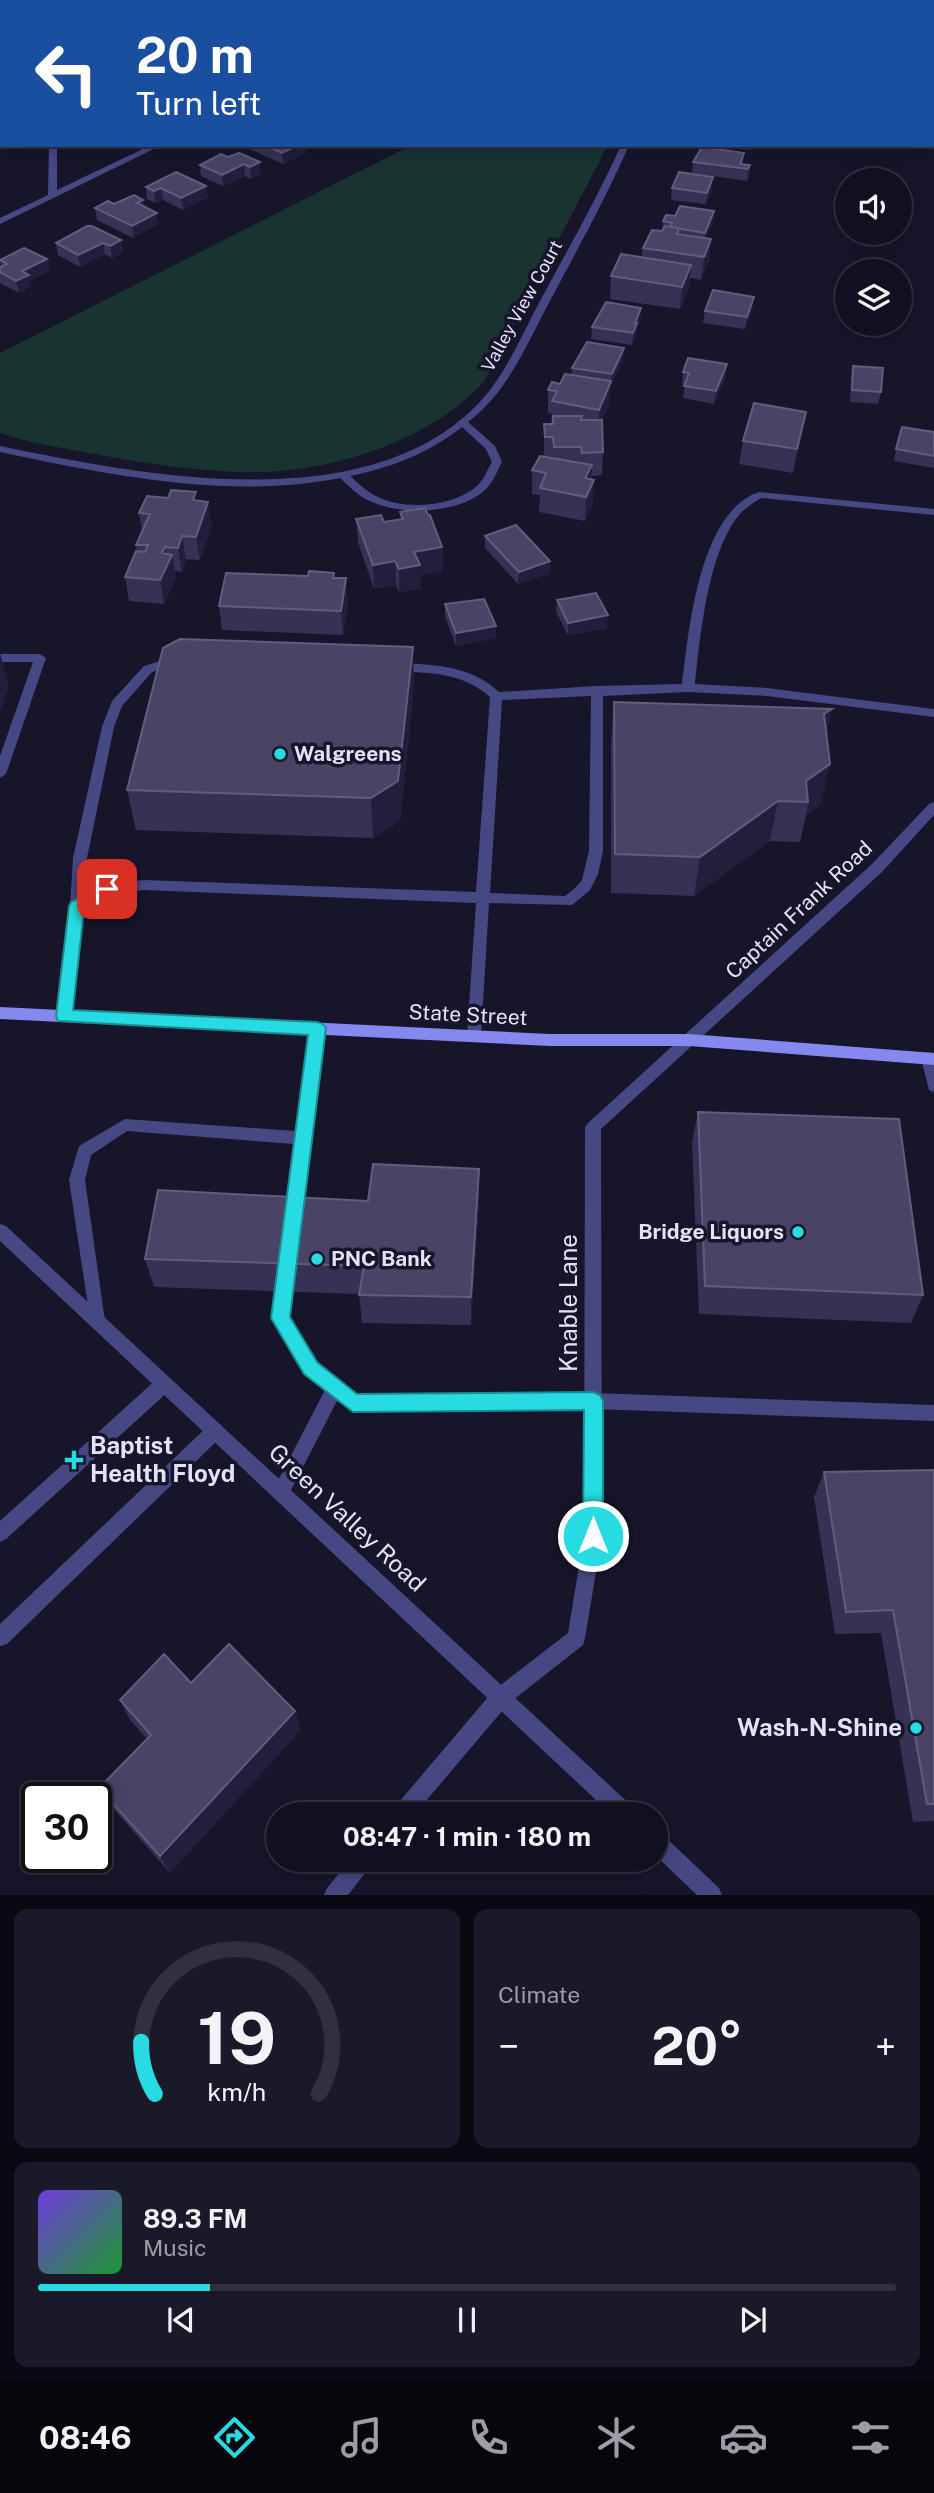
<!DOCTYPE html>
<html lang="en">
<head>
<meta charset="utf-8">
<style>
  :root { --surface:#111020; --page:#1a1929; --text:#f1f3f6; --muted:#9c9da5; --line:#30303e; --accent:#27dbe2 }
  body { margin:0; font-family:"Public Sans",sans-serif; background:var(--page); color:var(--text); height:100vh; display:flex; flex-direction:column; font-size:26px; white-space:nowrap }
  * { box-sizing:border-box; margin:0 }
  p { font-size:23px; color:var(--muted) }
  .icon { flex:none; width:38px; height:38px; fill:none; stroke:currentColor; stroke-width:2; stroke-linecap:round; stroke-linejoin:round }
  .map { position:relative; height:1895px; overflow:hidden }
  .drawer { display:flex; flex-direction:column; gap:14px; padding:14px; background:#090912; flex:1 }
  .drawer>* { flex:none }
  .banner { position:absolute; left:0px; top:0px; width:934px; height:147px; box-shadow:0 4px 18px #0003,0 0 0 2px var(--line); background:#1a4fa0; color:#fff; overflow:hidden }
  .tools { position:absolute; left:835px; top:168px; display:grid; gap:14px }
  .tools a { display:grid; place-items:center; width:77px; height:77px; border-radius:50%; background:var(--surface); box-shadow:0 4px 18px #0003,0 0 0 2px var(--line); font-size:35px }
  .speed { position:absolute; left:21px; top:1782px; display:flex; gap:14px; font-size:35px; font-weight:700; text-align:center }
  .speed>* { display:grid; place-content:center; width:91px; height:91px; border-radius:50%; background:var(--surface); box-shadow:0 4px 18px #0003,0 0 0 2px var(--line); line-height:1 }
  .speed .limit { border:4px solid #111; border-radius:10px; background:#fff; color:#111 }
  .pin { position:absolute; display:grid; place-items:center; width:60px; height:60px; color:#fff; margin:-30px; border-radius:14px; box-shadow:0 4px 10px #0006 }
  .me { position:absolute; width:77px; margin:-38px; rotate:0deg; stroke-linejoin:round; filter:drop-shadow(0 0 5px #0008) }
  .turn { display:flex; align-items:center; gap:24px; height:147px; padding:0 21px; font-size:32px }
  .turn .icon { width:91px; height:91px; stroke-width:2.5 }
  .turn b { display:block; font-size:49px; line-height:60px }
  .big { font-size:52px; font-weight:700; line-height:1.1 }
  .drawer .card { flex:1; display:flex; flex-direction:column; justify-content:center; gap:10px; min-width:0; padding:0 24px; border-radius:14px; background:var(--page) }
  .drawer .dial { align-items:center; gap:0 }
  .dial svg { height:182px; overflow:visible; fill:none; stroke:var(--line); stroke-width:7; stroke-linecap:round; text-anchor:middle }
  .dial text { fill:var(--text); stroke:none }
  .song { display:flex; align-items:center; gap:21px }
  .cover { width:84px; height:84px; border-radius:10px; background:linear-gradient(135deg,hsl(260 70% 55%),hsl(130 70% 35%)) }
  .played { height:7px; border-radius:4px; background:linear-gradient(90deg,var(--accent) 20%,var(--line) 20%) }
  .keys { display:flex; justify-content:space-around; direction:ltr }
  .heat { display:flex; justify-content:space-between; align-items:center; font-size:38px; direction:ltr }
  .drawer .tiles { flex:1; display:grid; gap:14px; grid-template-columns:1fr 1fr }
  .card:last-child { grid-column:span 2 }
  .trip { position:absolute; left:266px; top:1802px; width:402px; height:70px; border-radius:35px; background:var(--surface); box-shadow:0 4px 18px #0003,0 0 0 2px var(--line); font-weight:700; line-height:70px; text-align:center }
  .tabs { display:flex; height:112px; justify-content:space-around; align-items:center; background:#07060d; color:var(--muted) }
  .tabs .icon { width:49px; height:49px }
  .tabs .on { color:var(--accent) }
  .tabs b { font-size:32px; color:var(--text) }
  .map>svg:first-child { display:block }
  .green { fill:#193331 }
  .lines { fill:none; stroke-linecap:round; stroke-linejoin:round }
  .service { fill:#464883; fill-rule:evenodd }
  .minor { fill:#464883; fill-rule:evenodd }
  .tertiary { fill:#464883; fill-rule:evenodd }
  .secondary { fill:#8589ef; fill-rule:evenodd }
  .wall { fill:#363155 }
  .shaded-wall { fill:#221e3c }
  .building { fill:#494466; stroke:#615d7e; stroke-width:2 }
  .route { fill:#27dbe2; stroke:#198e93; stroke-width:2 }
  .poi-dot { fill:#27dbe2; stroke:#17152a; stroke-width:2.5 }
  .labels { text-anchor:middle; stroke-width:7; stroke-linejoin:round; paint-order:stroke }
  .far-street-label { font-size:18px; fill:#e3e2fb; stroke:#17152a }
  .poi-label { font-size:21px; font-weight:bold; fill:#e3e2fb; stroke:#17152a; text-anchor:start }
  .street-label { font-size:21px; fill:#e3e2fb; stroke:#17152a }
  .near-street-label { font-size:24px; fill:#e3e2fb; stroke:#17152a }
  .near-poi-label { font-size:24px; font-weight:bold; fill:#e3e2fb; stroke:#17152a; text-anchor:start }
</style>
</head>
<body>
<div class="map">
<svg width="934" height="1895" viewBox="0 0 934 1895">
  <rect width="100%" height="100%" fill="#17152a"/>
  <path class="green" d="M412,145h196l-123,235c-55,64 -165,96 -248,92 -49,-2 -100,-10 -148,-19 -30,-6 -61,-10 -89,-20v-80z"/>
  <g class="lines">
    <g class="service">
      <path d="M226,0h10l-12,2z"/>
      <path d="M759,492l175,17v6l-173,-17c-8,5 -16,10 -22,17 -31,37 -39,122 -44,169l72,4 167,21v8l-167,-21 -79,-4 -85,4v155l-5,23 -8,16 -18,15 -83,-2 -8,133 -2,4h-10l-2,-4 9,-133 -332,-13 -33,4 -27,15 -13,107 -2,4h-10l-2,-4 13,-110 3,-48 29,-131 10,-26 32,-35 32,-10 6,4 -2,3 -28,9 -30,34 -8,21 -27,131 -3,38 24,-12 36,-4 332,12 14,-195c-28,-25 -60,-24 -95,-26l-4,-1 -2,-3 2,-3c9,-2 19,0 28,0 31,2 57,7 80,28l98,-6 85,-2c7,-54 17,-172 77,-192zM591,696l-2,155 -7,29 -7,8 -10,8 -75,-3 12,-193z"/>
      <path d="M0,654h40l6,4 -40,116 -6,4v-22l33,-94h-33z"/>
      <path d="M317,1022l5,2 2,4 -26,191 -6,2 -6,-2 -2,-5 10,-70 -167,-13 -36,24 -6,25 20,141 -2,5 -6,3 -6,-3 -22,-146 10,-34 46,-27 171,12 14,-103 2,-4z"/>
      <path d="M285,1266l6,2 2,5 -5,44 28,45 40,33 237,-2 341,12v16l-341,-12 -240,2 -16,-10 -50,97 -6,3 -6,-3 -3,-6 53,-102 -21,-16 -32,-56 5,-45 2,-5z"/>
      <path d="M164,1376l6,2 2,6 -2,6 -164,149 -6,3v-21l158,-143z"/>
      <path d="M215,1423l6,2 3,6 -3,6 -214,207 -7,2v-22l209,-199z"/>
    </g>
    <g class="minor">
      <path d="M461,0h10l-12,2z"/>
      <path d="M921,0h11l2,3 -11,-1z"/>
      <rect x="0" y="99" width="2" height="5"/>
      <path d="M49,145h8v45l94,-45h11l-162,79v-6l48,-23z"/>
      <path d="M621,145h8c-23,53 -51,103 -78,154 -24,44 -42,92 -83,123l27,24 7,16c-5,9 -9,21 -17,28 -26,24 -85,26 -115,11 -12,-5 -21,-15 -30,-23 -112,22 -230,-3 -340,-26v-6c141,29 364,74 477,-41 29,-30 44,-69 63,-104 28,-52 57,-102 81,-156zM462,427l24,22 6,13c-5,8 -8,18 -15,24 -24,21 -73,25 -101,10 -10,-5 -18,-13 -26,-20 43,-9 77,-22 112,-49z"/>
      <path d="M934,802v13l-52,57 -281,257 1,407 -17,102 -2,7 -75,59 -94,111h-23l3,-7 100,-118 74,-57 16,-97 1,-409 3,-4 284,-259 57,-60z"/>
      <path d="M928,1052l6,3v37l-5,-2 -8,-32 2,-4z"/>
      <path d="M350,1860h23l-3,7 -22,28h-24l3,-7z"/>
    </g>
    <g class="tertiary">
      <path d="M0,1224l6,2 628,582 3,7h-25l-612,-574z"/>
      <path d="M656,1832l7,3 56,53 3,7h-25l-41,-39z"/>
    </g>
    <path class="secondary" d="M0,1007l550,27h139l245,19v12l-245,-19h-139l-550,-27z"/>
  </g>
  <g class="wall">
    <path d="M0,0l2,2v78l-2,-1v-46l1,-1h-1z"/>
    <path d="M319,0h52v1l-52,1z"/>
    <path d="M547,0h49l-3,2h-42z"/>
    <path d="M606,0h34l-1,2h-30z"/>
    <rect x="756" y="0" width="48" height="2"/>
    <path d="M247,145h58l1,8 -23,11 -36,-16z"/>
    <path d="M718,145h34l-1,5 -33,-3z"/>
    <path d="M239,153l22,21 -10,5 -6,-3 -22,10 -22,-10 -1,-11 28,-8z"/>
    <path d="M744,153l-1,11 7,1 -1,12 -2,4 -55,-8 1,-11z"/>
    <path d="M176,172l32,25 -25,13 -20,-10 -7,3 -9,-4 -1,-12z"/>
    <path d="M672,188l40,1 -6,15 -35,-4z"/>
    <path d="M143,200l1,7 14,17 -25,14 -36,-18 -2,-12z"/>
    <path d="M714,211l-1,11 -7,16 5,1 -2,22 -8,19 -11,-2 -1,10 -9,21 -70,-10 1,-23 31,-19 1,-9 19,-17 1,-10 12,-5z"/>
    <path d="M121,240l2,12 -11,6 -7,-4 -25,13 -22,-12 -2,-12z"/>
    <path d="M47,259l2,12 -19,10 1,5 -12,7 -19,-10v-16l1,-1 -1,-6z"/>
    <path d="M641,308l-1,12 -3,8 -1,7 -4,10 -41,-6 1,-12z"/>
    <path d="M752,309l-7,20 -42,-6 2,-12z"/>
    <path d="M623,360l-13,26 -1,18 -7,17 1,31 -1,23 -10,1 1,27 -8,18 -46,-9 1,-17 -8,-1v-24l12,-14v-32h7l1,-10 -4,-1v-23l12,-6 12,-9v-7z"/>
    <path d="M853,366l28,26 -3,12 -28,-2 1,-24z"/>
    <path d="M683,372l43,4 -12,28 -31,-6 2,-13 -3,-1z"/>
    <path d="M806,412l-13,61 -54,-9 4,-23z"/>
    <path d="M934,432v36l-40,-7 2,-12z"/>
    <path d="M198,501l14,25 -12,34 -14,-1 -4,13 -7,-1 1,7 -12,26 -35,-3 -4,-24 12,-26 -1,-6 6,-14 -3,-18z"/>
    <path d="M400,512l42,35 1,24 -23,4 1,14 -22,3 -3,-7 -22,4 -16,-47 -2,-23 28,3 17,-2z"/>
    <path d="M485,536l65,25 -1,12 -31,11 -33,-36z"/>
    <path d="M334,578l14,24 -5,33 -121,-5 -3,-24z"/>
    <path d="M557,600l50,28 -39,7 -12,-23z"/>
    <path d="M445,604l51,22v12l-40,8 -11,-30z"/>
    <path d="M413,647l1,39 -14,135 -27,17 -237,-8 -9,-40z"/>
    <path d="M614,702l218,7 -6,26 -5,69 -15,11 -6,27 -30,-1 -76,55 -83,-3v-151z"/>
    <path d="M698,1112l225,183 -12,28 -212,-9 -7,-172z"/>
    <path d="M479,1169v30l-8,126 -109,-2 -3,-29 -205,-7 -9,-28 223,-58z"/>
    <path d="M934,1470v351l-21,1 -32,-189 -46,1 -21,-137 10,-25z"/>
    <path d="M191,1683l104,28 5,20 -130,142 -59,-67 -12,-18 48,-49 -17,-19 -10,-20z"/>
  </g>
  <g class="shaded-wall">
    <path d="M172,0h13l1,2h-19z"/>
    <rect x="338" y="0" width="9" height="2"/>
    <path d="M354,0h17v1l-17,1z"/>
    <path d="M575,0h21l-3,2h-18z"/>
    <path d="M629,0h11l-1,2h-11z"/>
    <path d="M2,136v9h2v3l-4,1v-12z"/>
    <path d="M298,145h7l1,8 -23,11 -1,-11z"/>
    <path d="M260,162l1,12 -10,5 -1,-12z"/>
    <path d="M244,164l1,12 -22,10 -1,-11z"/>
    <path d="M750,165l-1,12 -2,4 1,-12z"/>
    <path d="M713,177l-1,12 -6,15 1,-11z"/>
    <path d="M206,186l2,11 -25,13 -2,-12z"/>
    <path d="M161,188l2,12 -7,3 -2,-12z"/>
    <path d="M143,200l2,11 -8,-8z"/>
    <path d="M714,211l-1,11 -10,23 2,-12z"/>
    <path d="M157,213l1,11 -25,14 -1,-12z"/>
    <path d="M711,239l-2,22 -8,19 3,-23z"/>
    <path d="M121,240l2,12 -11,6 -2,-12z"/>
    <path d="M103,243l2,11 -25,13 -2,-12z"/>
    <path d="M47,259l2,12 -19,10 1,5 -12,7 -3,-12 6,-10z"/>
    <path d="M691,265l-2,23 -9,21 2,-22z"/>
    <path d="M754,297l-2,12 -7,20 2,-12z"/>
    <path d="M641,308l-1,12 -3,8 -1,7 -4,10 3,-22z"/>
    <path d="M624,348l-1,12 -12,26 1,-12z"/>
    <path d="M727,364l-1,12 -12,28 2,-13z"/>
    <path d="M611,381l-2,23 -11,29 1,-23z"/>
    <path d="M806,412l-4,23 -9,38 4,-24z"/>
    <path d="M592,465l-1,22 3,-7 -1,23 -8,18 1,-24 -1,-19z"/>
    <path d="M208,502l4,24 -12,34 -4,-23z"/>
    <path d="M182,536l4,23 -4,13 -4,-24z"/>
    <path d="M165,547l3,17 4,-9 4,23 -12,26 -4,-24 2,-27z"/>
    <path d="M442,547l1,24 -23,4 1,14 -22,3v-23l15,-17z"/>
    <path d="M395,561l1,24 -22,4 -1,-24z"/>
    <path d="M550,561l-1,12 -31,11 1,-12z"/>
    <path d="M346,578l2,24 -5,33 -2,-24z"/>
    <path d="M608,615l-1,13 -39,7v-12z"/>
    <path d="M496,626v12l-40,8v-13z"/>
    <path d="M413,647l1,39 -14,135 -27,17 -2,-40z"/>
    <path d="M0,653l9,33 -9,27z"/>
    <path d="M832,709l-9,40 1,-35z"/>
    <path d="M830,764l-9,40 -15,11 2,-13 -2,-21z"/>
    <path d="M778,801l-8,40 -76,55 6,-39z"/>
    <path d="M479,1169v30l-8,126v-28z"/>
    <path d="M295,1711l5,20 -130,142 -10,-17z"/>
  </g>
  <g class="building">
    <path d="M0,0h25l4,2h-27v12l-2,-1z"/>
    <path d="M27,0h39l-4,2h-31z"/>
    <path d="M133,0h39l-5,2h-30z"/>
    <path d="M282,0h16l4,2h-24z"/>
    <path d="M768,0h32l-3,2h-24z"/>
    <path d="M826,0h30l5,2h-38z"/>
    <path d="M2,32v29l-2,-1v-27z"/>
    <path d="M265,145h33l-16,8z"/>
    <path d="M702,147l42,6 -4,11 10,1 -2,4 -55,-7z"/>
    <path d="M239,153l21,9 -10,5 -6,-3 -22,11 -22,-10 21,-11 7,3z"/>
    <path d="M176,172l30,14 -25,12 -20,-10 -7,3 -8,-4z"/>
    <path d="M679,172l34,5 -6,16 -35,-5z"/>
    <path d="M134,195l9,5 -6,3 20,10 -25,13 -37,-18 13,-7 6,3z"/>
    <path d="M680,206l34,5 -9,22 -35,-6 2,-4 -9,-2 3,-6 9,1z"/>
    <path d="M87,226h5l29,14 -11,6 -7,-3 -25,12 -22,-12z"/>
    <path d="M665,226l14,2 -2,6 34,5 -7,18 -61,-9 9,-18 10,1z"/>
    <path d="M24,248l23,11 -25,12 7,4 -13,6 -16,-9v-5l7,-3 -7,-4z"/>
    <path d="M621,254l70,11 -9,22 -71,-11z"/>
    <path d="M713,290l41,7 -7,20 -42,-6z"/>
    <path d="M606,302l35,6 -6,15h2l-4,10 -41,-6z"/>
    <path d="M587,342l37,6 -12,26 -40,-6z"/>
    <path d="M688,358l39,6 -11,27 -32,-5 5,-13 -6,-1z"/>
    <path d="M853,366l30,2 -2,24 -29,-2z"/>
    <path d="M565,374l46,7 -12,29 -47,-9 5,-10 -9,-1 4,-8 8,2z"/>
    <path d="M754,403l52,9 -9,37 -54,-8z"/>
    <path d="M553,416h29l-1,4h21l1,32 -21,1 -1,-6h-27l-1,-10h-8l-1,-13h9z"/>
    <path d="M902,427l32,5v24l-38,-7z"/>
    <path d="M540,456l52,9 -7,13 9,2 -8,17 -46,-9 6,-15 -14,-3z"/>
    <path d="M171,490l25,2 -3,8 15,2 -12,35 -14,-1 -4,12 -13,-1 -3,6 10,2 -12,25 -35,-3 11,-26 9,1 3,-7h-12l14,-31 -11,-1 8,-17 21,2z"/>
    <path d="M425,508l3,7h2l12,32 -28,5 6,13 -21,4 -4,-8 -22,4 -17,-46 25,-4 3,7 19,-3 -3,-7z"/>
    <path d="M516,525l34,36 -31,11 -34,-36z"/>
    <path d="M309,571l25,2 -1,5h13l-5,33 -122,-5 7,-33 82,3z"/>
    <path d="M596,593l12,22 -40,8 -11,-23z"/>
    <path d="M484,599l12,27 -40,7 -11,-29z"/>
    <path d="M180,639l233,8 -15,134 -27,17 -244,-8 36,-142z"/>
    <path d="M614,702l218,7 -8,5 6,50 -24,17 2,21 -30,-1 -78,56 -85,-3z"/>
    <path d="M698,1112l201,7 24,176 -218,-9z"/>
    <path d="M373,1164l106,5 -8,128 -112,-2 5,-29 -219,-7 13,-69 210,11z"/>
    <path d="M934,1470v334h-7l-34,-194 -47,2 -22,-140z"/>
    <path d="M229,1644l66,67 -135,145 -61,-68 52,-53 -31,-35 44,-46 27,29z"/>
  </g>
  <path class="route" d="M107,883l8,6 -2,4 -29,16 -11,101 244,12 6,2 3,4 -36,289 27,45 40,32 236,-2 7,3 3,6v135l-3,7 -7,3 -7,-3 -3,-7 1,-126 -231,2 -49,-38 -33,-56 37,-283 -250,-14 -2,-5 13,-110 2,-4z"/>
  <g class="poi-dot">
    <circle cx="280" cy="754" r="7"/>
    <circle cx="798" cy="1232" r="7"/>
    <circle cx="317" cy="1259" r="7"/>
    <path d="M70.5 1449.5h7v7h7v7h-7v7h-7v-7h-7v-7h7z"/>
    <circle cx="916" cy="1728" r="7"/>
  </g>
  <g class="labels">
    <g class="far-street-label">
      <text transform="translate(522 306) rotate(-61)" y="6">Valley View Court</text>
    </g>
    <g class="poi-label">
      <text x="294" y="761">Walgreens</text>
      <text x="784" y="1239" text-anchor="end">Bridge Liquors</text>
      <text x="331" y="1266">PNC Bank</text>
    </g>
    <g class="street-label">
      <text transform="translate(799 910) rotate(-43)" y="7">Captain Frank Road</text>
      <text transform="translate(468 1015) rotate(3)" y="7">State Street</text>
    </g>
    <g class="near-street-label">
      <text transform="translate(569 1303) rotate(-90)" y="8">Knable Lane</text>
      <text transform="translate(347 1518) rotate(43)" y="8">Green Valley Road</text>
    </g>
    <g class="near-poi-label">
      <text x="90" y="1454">Baptist<tspan x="90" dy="28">Health Floyd</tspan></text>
      <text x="902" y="1736" text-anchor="end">Wash-N-Shine</text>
    </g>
  </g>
</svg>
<div class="tools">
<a><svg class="icon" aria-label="sound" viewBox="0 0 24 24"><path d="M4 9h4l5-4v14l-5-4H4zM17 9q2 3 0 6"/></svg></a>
<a><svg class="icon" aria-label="layers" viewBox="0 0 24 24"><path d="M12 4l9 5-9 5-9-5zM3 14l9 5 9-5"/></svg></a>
</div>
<div class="speed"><div class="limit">30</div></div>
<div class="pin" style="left:107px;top:889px;background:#d93025"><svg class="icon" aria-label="arrive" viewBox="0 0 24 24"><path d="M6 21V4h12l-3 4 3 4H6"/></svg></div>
<svg class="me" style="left:593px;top:1536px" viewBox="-20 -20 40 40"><circle r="17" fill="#27dbe2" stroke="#fff" stroke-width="3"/><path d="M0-11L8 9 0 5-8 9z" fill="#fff"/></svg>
<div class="trip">08:47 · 1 min · 180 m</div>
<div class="banner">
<div class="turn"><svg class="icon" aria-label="left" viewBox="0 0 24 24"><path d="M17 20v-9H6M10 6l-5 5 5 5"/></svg><div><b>20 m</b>Turn left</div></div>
</div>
</div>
<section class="drawer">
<div class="tiles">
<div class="card dial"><svg viewBox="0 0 100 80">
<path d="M14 69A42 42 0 1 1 86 69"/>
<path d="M14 69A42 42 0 0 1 8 46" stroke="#27dbe2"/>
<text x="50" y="56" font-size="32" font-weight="700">19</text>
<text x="50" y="72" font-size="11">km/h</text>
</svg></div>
<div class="card"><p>Climate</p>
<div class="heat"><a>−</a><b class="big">20°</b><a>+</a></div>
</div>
<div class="card">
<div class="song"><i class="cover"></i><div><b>89.3 FM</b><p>Music</p></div></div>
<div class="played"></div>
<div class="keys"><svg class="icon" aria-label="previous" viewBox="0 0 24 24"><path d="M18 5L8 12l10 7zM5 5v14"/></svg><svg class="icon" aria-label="pause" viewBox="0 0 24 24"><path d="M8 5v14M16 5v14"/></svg><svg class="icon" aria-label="next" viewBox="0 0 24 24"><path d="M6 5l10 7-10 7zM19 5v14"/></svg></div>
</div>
</div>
</section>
<nav class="tabs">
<b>08:46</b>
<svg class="icon on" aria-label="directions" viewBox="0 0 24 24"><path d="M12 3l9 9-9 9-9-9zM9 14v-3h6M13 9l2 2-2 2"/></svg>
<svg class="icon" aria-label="music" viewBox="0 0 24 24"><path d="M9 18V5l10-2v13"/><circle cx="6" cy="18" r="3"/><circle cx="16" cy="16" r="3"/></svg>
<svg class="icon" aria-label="phone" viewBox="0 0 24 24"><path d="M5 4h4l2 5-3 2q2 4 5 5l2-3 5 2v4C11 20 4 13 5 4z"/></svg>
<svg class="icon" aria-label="climate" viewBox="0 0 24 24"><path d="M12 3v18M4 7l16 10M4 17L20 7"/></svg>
<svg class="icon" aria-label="car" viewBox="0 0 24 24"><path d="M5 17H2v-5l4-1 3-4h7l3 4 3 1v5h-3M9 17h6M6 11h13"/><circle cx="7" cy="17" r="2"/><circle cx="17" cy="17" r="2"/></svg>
<svg class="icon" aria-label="filters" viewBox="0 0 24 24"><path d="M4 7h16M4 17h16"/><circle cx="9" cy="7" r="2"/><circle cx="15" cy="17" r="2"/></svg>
</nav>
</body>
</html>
